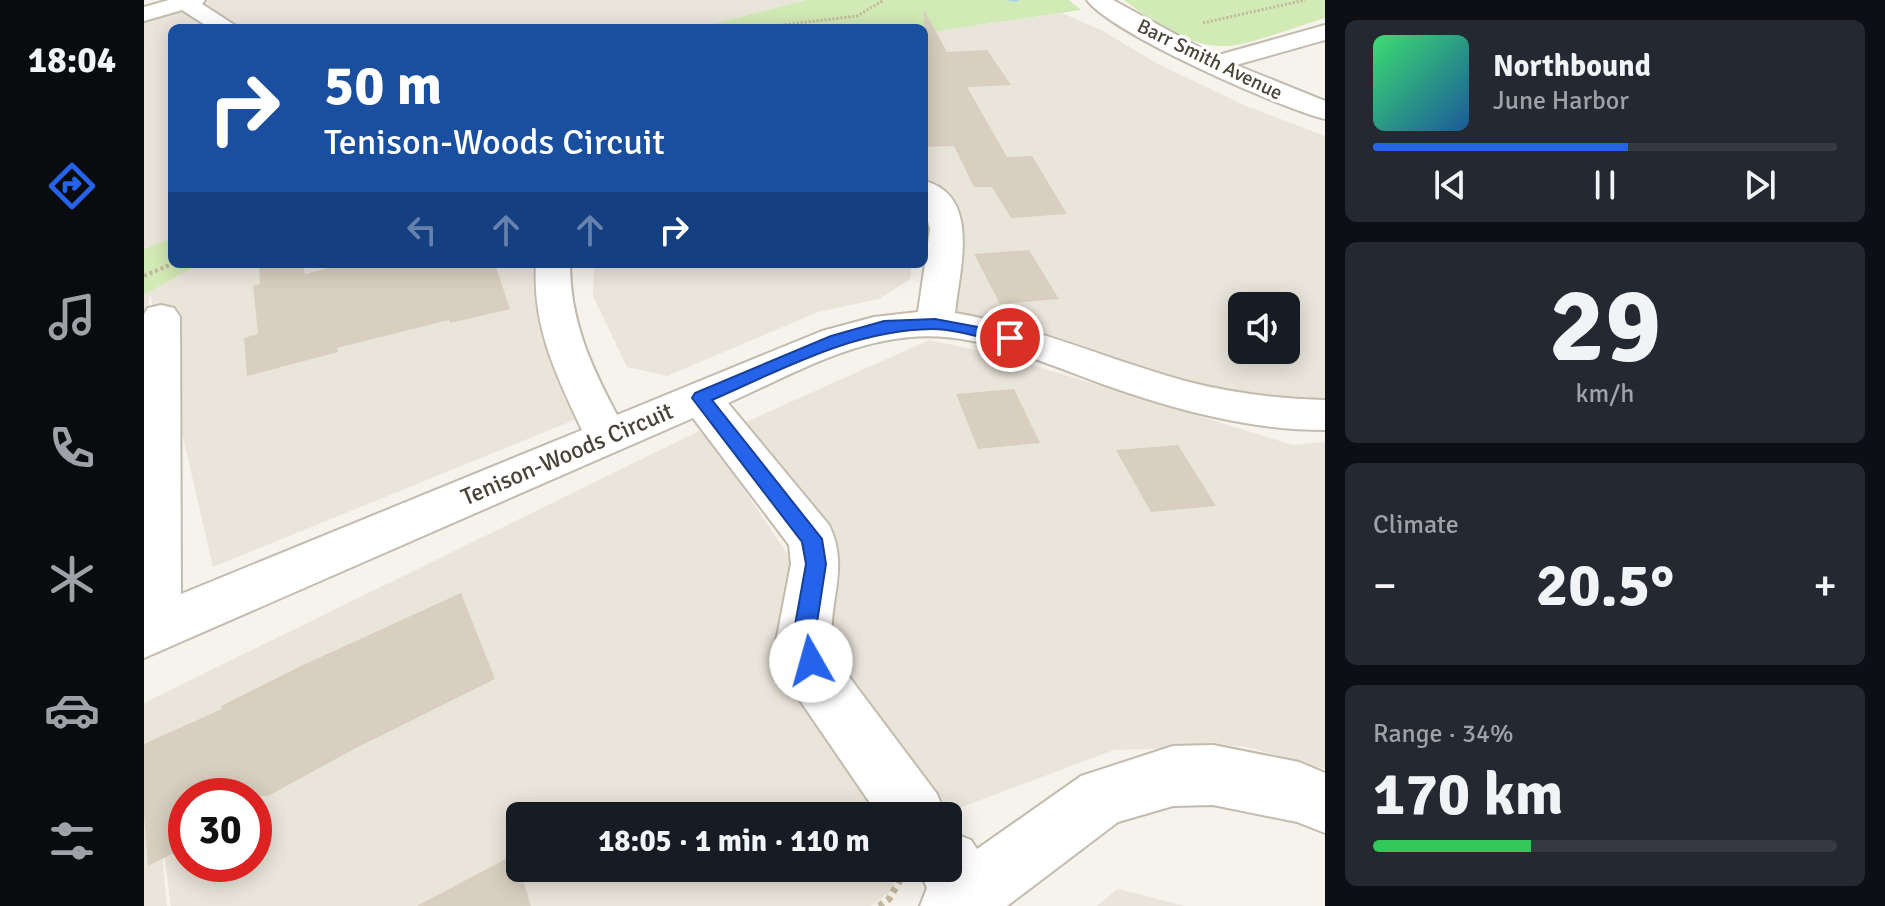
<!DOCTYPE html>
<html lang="en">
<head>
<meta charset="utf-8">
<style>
  :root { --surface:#171b24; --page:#242831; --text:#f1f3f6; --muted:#9ea1a6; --line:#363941; --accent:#2563eb }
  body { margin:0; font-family:Signika,sans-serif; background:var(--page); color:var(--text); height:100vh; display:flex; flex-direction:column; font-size:30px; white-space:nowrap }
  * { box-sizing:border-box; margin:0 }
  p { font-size:26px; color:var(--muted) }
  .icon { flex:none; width:44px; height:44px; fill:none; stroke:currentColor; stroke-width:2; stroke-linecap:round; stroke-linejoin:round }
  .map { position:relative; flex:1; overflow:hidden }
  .sheet { display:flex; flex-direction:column; gap:20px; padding:20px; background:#0d0f14; width:560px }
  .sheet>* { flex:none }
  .banner { position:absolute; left:24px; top:24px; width:760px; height:244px; border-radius:12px; box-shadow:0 4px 20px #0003; background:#1a4fa0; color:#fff; overflow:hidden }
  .tools { position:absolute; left:1084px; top:292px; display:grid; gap:16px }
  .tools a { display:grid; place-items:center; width:72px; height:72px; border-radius:12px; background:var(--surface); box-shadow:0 4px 20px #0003; font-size:40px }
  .speed { position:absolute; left:24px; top:778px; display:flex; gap:16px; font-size:40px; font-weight:700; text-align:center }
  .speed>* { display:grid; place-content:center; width:104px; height:104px; border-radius:50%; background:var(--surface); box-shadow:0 4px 20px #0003; line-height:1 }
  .speed .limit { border:12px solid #d22; background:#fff; color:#111 }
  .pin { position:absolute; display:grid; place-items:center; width:68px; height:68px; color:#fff; margin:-34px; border:4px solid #fff; border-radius:50%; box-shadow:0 2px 8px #0007 }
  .me { position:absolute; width:88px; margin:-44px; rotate:353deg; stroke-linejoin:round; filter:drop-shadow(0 0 6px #0008) }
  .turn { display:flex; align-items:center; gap:28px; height:168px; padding:0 24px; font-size:36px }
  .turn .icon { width:104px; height:104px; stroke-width:2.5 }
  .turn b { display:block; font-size:56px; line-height:68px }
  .lanes { display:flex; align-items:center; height:76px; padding:0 24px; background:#0003; justify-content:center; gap:40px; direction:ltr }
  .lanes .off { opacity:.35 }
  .big { font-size:60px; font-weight:700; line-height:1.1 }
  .sheet .card { flex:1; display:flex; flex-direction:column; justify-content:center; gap:12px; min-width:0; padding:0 28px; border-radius:12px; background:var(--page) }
  .sheet .dial { align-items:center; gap:0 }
  .dial b { font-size:104px; line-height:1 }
  .song { display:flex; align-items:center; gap:24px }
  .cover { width:96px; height:96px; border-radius:12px; background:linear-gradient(135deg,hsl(140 70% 55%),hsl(210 70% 35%)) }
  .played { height:8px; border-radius:4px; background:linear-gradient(90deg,var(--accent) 55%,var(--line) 55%) }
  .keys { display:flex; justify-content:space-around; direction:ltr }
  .heat { display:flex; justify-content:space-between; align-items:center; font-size:44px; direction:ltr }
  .charge { height:12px; border-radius:6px; background:linear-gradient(90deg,#34c759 34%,var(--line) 0) }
  .trip { position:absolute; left:362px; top:802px; width:456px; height:80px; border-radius:12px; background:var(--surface); box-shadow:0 4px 20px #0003; font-weight:700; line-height:80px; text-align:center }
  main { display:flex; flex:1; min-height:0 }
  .tab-bar { display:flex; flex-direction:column; width:144px; justify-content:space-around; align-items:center; background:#090b0e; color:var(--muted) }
  .tab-bar .icon { width:56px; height:56px }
  .tab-bar .selected { color:var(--accent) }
  .tab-bar b { font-size:36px; color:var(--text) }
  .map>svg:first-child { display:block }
  .residential { fill:#eae5da; fill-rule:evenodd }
  .green { fill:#d2eab5 }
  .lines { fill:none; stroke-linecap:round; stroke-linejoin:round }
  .stream { fill:#a9d4f2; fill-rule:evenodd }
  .building { fill:#d8cfc1 }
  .minor-casing { stroke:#c2bbae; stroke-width:4 }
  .path-far2 { stroke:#c4b79f; stroke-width:3; stroke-dasharray:2 2; stroke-linecap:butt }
  .path-far1 { stroke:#c4b79f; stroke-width:4; stroke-dasharray:3 3; stroke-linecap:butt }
  .path { stroke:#c4b79f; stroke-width:7; stroke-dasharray:5 5; stroke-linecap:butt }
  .minor { fill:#fff; fill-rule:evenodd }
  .route { fill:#2563eb; stroke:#184099; stroke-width:2 }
  .labels { text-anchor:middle; stroke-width:7; stroke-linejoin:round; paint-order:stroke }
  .far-street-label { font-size:20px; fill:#4b4439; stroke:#fff }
  .street-label { font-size:24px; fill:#4b4439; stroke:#fff }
</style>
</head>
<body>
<main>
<nav class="tab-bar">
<b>18:04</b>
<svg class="icon selected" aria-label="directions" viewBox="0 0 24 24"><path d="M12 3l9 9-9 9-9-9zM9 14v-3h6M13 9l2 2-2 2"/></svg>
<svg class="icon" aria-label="music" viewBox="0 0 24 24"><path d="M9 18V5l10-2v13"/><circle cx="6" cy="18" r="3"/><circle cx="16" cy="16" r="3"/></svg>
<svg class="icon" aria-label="phone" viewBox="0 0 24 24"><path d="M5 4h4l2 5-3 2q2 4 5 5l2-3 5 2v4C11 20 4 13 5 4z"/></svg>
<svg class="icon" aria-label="climate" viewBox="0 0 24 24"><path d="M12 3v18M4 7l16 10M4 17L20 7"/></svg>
<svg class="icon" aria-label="car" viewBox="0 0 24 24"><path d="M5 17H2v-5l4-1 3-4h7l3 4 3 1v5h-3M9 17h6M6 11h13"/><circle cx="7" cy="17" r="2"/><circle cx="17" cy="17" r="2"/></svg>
<svg class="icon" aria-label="filters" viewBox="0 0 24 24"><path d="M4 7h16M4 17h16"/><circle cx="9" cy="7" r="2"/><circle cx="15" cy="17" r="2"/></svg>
</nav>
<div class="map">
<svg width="1181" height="906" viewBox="0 0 1181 906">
  <rect width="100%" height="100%" fill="#f6f3ec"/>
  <g class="residential">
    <path d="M62,0h600l-109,28h-525v210l-28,11v-233z"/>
    <path d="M918,13l41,18 55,33 88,42 79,30v277l-390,-89 12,-95 -23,-39v-157zM1098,306h44v44h-44z"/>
    <path d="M55,264h336l15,27 44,121 -381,155 -63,-273 -6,35v-34z"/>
    <path d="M450,264h318l-2,15 -31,20 -61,13 -151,64 -40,-9 -34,-71z"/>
    <path d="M785,340l71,15 293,90 32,-3v327l-82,-23 -129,4 -176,66 -98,-146 37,146h-357v52h370l5,20 -24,18h-700l-19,-146 15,146h-23v-203l555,-272 12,10 101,149 26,71 -26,-122 -86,-108zM42,796h68v68h-68z"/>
    <path d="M974,889l67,17h-88z"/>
  </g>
  <g class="green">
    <path d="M662,0h263l12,10 -157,23v-5h-227z"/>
    <path d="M980,0h201v18c-24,7 -80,29 -102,28 -37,0 -71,-25 -99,-46z"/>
    <path d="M28,238v26h27l-55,31v-46z"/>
  </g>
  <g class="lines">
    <path class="stream" d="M861,0h15l-4,2z"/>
  </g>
  <g class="building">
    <path d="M780,10l23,42 40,-2 24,35 -44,2 40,70 25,-1 35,58 -56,4 -19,-31h-18l-20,-41 -30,1z"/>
    <path d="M885,250l30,49 -59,5 -26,-50z"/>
    <path d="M115,264h44l2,10 39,-10h151l15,45 -60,14 -1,-3 -112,28 1,4 -91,24 -3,-38 14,-4 -5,-48 7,-2z"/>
    <path d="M870,389l26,54 -62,6 -22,-55z"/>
    <path d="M1034,445l38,61 -65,6 -35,-62z"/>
    <path d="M317,593l34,86 -139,69 -88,48h-82v51l-38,19 -4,-51v-71l78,-35 -1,-3 82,-41z"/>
    <path d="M371,854l16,52h-114z"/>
  </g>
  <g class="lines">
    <g class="minor-casing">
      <g id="minor">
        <path d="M25,0h36l-3,4 37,24h-29l-28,-18 -38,11v-14z"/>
        <path d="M943,0h26l102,56 110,-31v15l-89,25 89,36v18c-44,-11 -213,-85 -238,-119z"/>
        <path d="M780,181c58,14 35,90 31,132 79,13 153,47 230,68 46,12 92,18 140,19v30c-77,0 -148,-20 -220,-45 -61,-22 -128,-54 -194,-48 -65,5 -124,40 -183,66l101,122c25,51 -11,90 9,137l99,132 9,22h-67l-80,-117 -23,-57 15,-78 -2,-19 -96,-127 -549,240v-344l4,-6 13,-3 13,3 6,9 1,277 401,-164c-26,-55 -50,-104 -46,-166h34c0,57 21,102 47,151l205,-84 52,-14 44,-5 12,-83 -6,-22z"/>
        <path d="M1069,745l86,17 26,11v60l-28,-11 -84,-17 -40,1 -55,16 -111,84h-87l7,-18 -9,-20h30v-37l23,9 6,9 104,-73 92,-30z"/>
      </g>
    </g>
    <g class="path-far2">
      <path d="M1059,23l102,-23"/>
      <path d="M613,28l100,-12 27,-16"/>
    </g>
    <path class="path-far1" d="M0,276l28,-12"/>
    <path class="path" d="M735,906l10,-7 11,-19"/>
    <use href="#minor" class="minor"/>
  </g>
  <path class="route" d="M791,319l75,14 8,5 -8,6c-25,-5 -53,-15 -78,-15 -79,1 -149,40 -220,71l110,139 4,25 -12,78 8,19 -3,7 -8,3 -8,-3 -11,-26 14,-78 -4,-22 -110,-144 3,-5 136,-57 53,-15z"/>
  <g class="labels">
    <g class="far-street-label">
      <text transform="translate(1066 59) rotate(26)" y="7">Barr Smith Avenue</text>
    </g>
    <g class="street-label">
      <text transform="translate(423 454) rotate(-23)" y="8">Tenison-Woods Circuit</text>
    </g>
  </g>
</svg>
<div class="tools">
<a><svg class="icon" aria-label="sound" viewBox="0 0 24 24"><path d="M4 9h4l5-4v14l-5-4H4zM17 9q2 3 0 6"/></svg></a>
</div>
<div class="speed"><div class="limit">30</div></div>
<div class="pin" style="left:866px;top:338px;background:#d93025"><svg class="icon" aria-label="arrive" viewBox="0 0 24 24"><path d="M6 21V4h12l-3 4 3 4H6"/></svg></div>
<svg class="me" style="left:667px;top:661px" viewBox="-20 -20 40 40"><circle r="19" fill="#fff"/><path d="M0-13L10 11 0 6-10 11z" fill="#2563eb"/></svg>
<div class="trip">18:05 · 1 min · 110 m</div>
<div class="banner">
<div class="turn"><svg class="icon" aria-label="right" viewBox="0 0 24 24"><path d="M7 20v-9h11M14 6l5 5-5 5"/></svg><div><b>50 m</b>Tenison-Woods Circuit</div></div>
<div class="lanes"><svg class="icon off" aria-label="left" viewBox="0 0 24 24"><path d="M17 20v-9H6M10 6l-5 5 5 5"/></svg><svg class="icon off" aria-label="ahead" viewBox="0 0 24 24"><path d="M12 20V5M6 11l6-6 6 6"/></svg><svg class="icon off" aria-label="ahead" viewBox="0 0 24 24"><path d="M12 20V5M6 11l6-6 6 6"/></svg><svg class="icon" aria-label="right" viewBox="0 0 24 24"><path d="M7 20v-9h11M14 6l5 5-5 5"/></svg></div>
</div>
</div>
<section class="sheet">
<div class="card">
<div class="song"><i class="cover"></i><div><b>Northbound</b><p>June Harbor</p></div></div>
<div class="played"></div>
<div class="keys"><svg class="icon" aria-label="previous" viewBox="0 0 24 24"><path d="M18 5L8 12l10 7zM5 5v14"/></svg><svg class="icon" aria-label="pause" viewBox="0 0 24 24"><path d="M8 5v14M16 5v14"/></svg><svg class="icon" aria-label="next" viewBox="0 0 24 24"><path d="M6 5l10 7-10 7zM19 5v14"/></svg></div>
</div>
<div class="card dial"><b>29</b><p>km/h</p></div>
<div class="card"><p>Climate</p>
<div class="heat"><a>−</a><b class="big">20.5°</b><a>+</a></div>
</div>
<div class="card"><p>Range · 34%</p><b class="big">170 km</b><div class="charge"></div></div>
</section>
</main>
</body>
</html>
